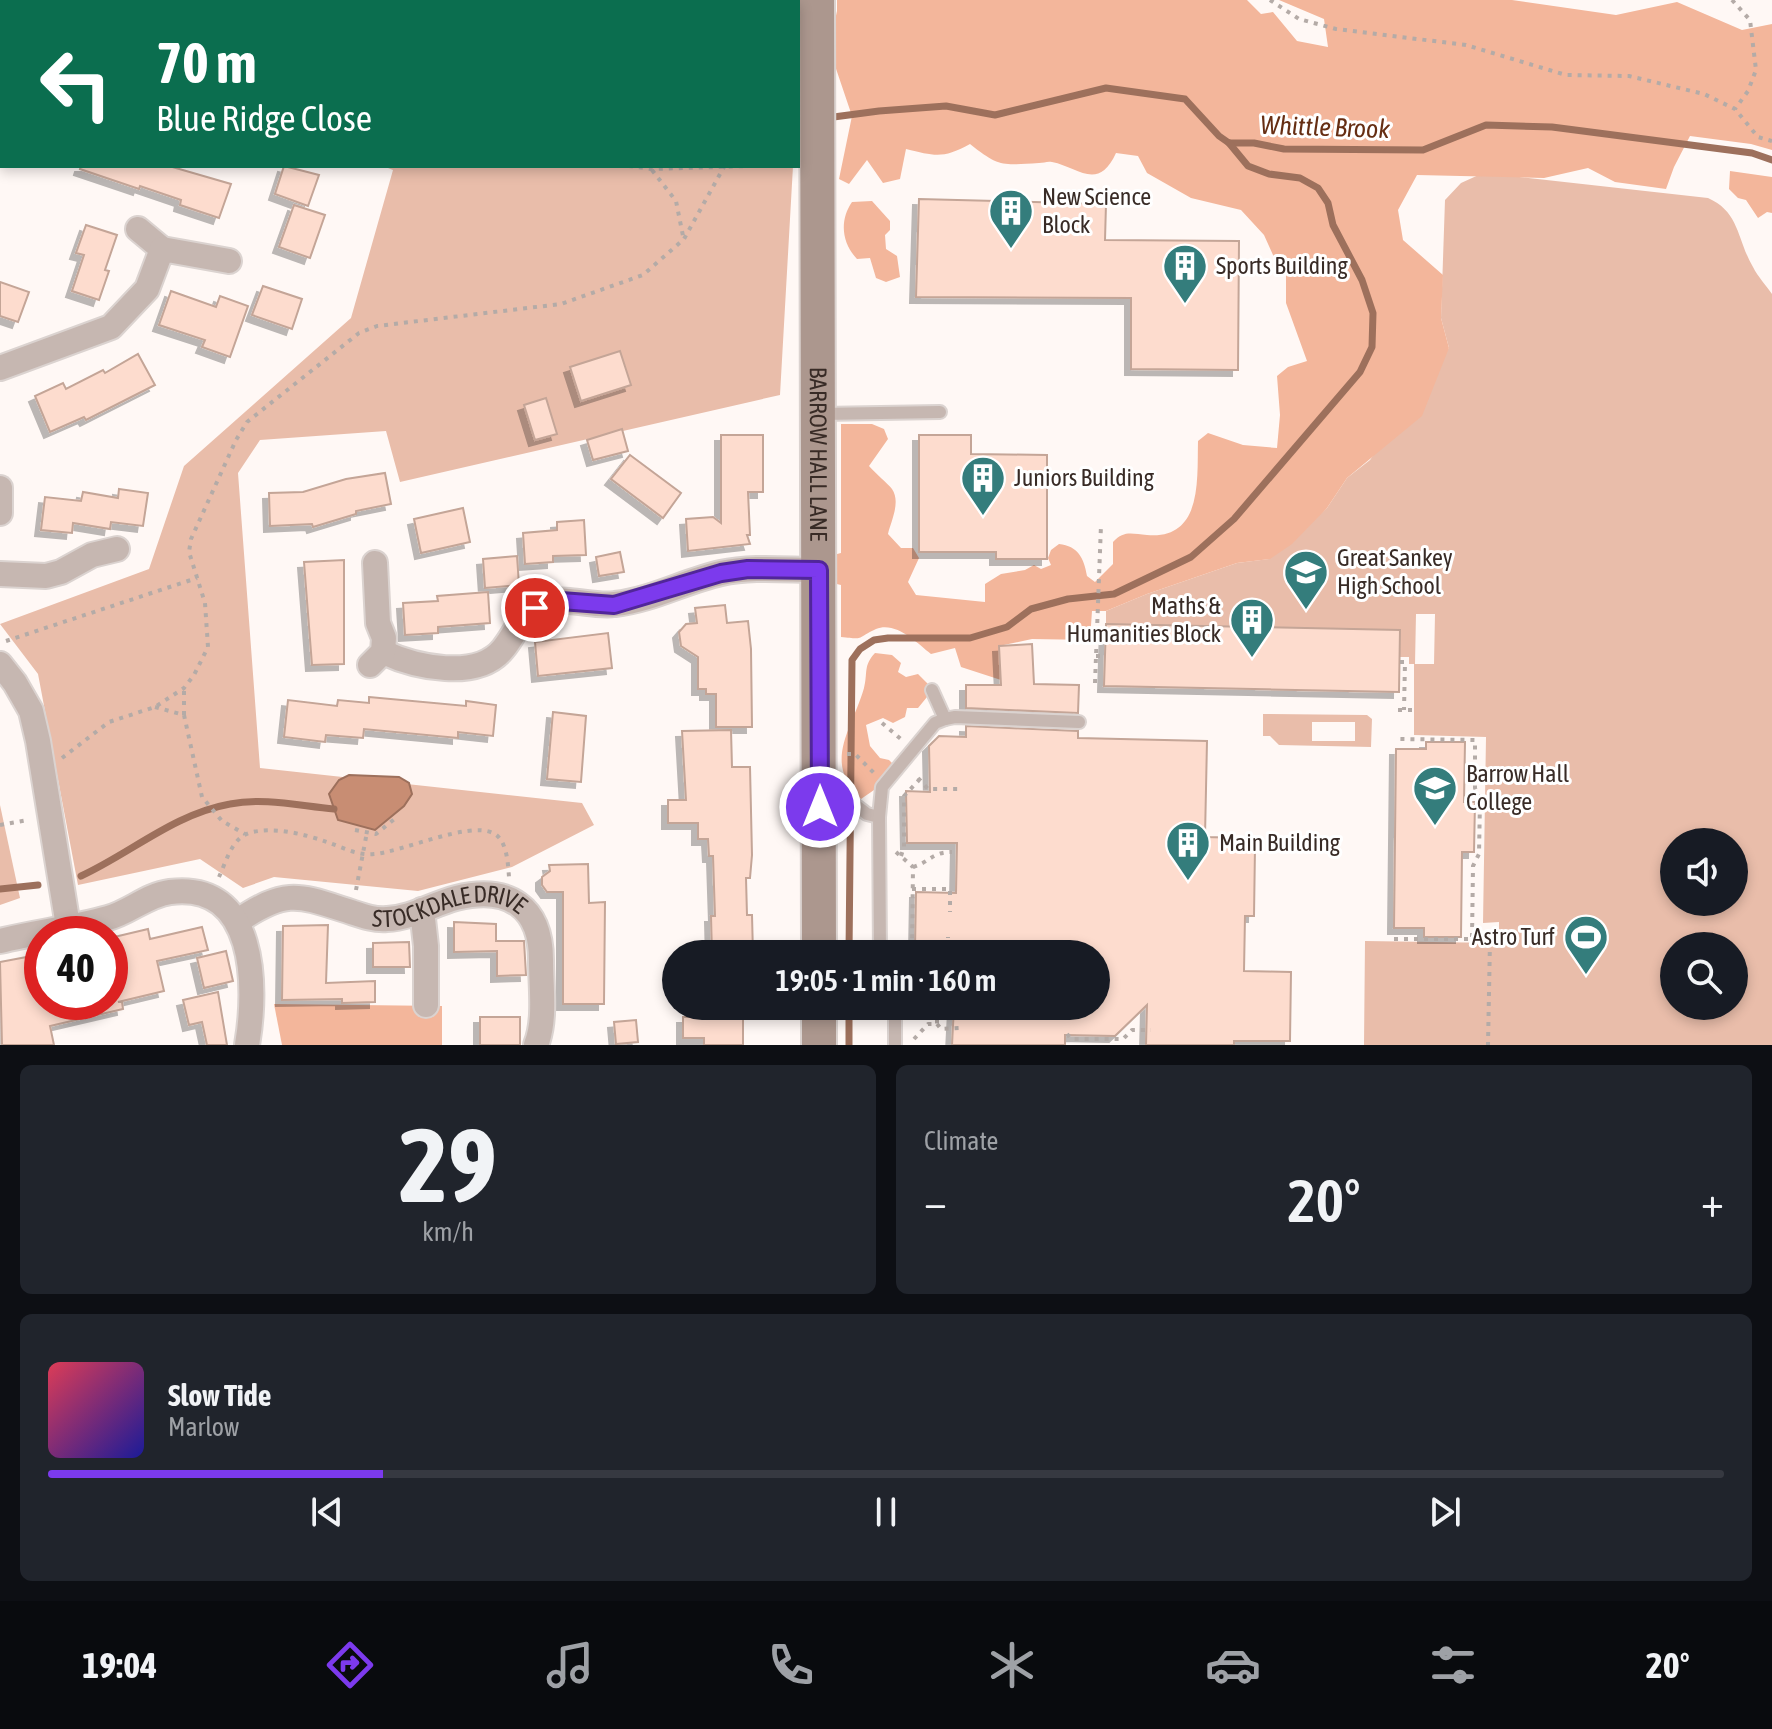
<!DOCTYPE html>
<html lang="en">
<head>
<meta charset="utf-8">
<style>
  :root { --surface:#171b24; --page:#20242c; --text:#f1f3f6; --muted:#9ea1a6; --line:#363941; --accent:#7c3aed }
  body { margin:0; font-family:"Asap Condensed",sans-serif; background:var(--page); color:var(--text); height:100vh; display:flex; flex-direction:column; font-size:30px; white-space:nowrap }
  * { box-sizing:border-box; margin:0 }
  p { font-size:26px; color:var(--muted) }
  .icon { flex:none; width:44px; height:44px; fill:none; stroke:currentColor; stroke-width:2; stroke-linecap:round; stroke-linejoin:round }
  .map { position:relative; height:1045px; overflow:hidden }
  .drawer { display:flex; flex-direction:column; gap:20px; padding:20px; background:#0d0f14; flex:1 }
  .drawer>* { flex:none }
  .guide { position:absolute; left:0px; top:0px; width:800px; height:168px; box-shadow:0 4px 12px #0003; background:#0b6e4f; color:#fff; overflow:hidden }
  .fabs { position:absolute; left:1660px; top:828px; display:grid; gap:16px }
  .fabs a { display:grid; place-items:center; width:88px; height:88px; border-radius:50%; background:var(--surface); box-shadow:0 4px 12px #0003; font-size:40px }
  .speed { position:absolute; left:24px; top:916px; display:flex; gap:16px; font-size:40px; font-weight:700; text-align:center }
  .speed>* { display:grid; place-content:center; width:104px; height:104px; border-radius:50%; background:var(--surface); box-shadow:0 4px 12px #0003; line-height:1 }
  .speed .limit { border:12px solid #d22; background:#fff; color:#111 }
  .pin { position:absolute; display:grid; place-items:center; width:68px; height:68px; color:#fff; margin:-34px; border:4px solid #fff; border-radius:50%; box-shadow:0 2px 8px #0007 }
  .me { position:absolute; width:88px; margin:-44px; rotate:0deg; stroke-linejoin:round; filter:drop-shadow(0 0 6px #0008) }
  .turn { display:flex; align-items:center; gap:28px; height:168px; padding:0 24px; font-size:36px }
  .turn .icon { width:104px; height:104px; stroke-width:2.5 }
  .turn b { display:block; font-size:56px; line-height:68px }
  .big { font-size:60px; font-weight:600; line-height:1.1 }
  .drawer .widget { flex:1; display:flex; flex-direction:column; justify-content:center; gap:12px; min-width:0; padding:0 28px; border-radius:12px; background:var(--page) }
  .drawer .dial { align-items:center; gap:0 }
  .dial b { font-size:104px; line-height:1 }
  .song { display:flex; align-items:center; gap:24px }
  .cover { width:96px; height:96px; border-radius:12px; background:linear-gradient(135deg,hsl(350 70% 55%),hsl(240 70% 35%)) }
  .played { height:8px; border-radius:4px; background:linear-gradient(90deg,var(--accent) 20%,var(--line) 20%) }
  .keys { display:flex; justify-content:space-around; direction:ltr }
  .heat { display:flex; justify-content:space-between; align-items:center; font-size:44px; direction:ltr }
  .drawer .tiles { flex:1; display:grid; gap:20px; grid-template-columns:1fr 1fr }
  .widget:last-child { grid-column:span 2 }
  .trip { position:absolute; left:662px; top:940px; width:448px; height:80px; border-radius:40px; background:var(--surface); box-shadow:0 4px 12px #0003; font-weight:600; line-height:80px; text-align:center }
  .tab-bar { display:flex; height:128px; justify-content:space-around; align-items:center; background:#090b0e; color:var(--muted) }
  .tab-bar .icon { width:56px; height:56px }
  .tab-bar .active { color:var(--accent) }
  .tab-bar b { font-size:36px; color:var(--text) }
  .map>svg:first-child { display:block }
  .green { fill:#e9bdaa; fill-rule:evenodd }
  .forest { fill:#f3b69b }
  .water { fill:#c88d73; stroke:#9d705c; stroke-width:2 }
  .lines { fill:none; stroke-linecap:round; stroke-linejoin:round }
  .stream { stroke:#9d705c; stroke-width:7 }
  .building { fill:#fddcce; stroke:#c4a597; stroke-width:2; filter:url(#shadow) }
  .lane-casing { stroke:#dbd3d0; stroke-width:16 }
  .street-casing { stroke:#dbd3d0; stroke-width:28 }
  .secondary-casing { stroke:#dbd3d0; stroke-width:38 }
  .path { stroke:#b4aba7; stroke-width:4; stroke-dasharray:4 6; stroke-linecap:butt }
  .lane { stroke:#c6b7b1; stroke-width:12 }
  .street { stroke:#c6b7b1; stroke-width:24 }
  .secondary { stroke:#ac978e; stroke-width:34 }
  .route-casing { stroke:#51269a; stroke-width:20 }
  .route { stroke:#7c3aed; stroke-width:14 }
  .labels { text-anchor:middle; stroke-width:6; stroke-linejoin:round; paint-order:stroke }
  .poi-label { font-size:24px; fill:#382b26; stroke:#fff; text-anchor:start }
  .street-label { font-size:24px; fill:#382b26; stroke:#fff }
  .water-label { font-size:26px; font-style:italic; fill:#662e13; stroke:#fff }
</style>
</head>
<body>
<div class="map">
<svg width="1772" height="1045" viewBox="0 0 1772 1045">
  <defs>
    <filter id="shadow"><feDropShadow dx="-6" dy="6" stdDeviation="0" flood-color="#0004"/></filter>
  </defs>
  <rect width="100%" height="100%" fill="#fff8f5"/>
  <g class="green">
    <path d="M0,0h449l2,2h-449v45z"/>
    <path d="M383,166h410l-13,229 -380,87 -14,-51 -126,9 -22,33 22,295 322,35 12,22 -82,42 -94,24 -144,-14 -31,11 -43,-29 -122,26 -40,-211 -38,-50 149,-55 35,-103 167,-148 42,-148z"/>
    <path d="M1483,173l225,25c32,14 29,42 45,69 5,10 13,18 19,27v751h-408l1,-104 134,2v-21l-16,1 3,-186 -72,-2v-71h-5v-7h-9v-27l-294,-6v-13l41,-17 90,-31 32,-4 58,-51 20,-30 23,-18 79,-112 -8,-30 4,-118 16,-17zM1416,614h19l-1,50h-19zM1674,842h60v60h-60zM1674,946h60v60h-60z"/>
    <path d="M1263,714l104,1 5,4 -1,28 -92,-2 -9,-9h-7zM1312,722h43v19h-43z"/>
    <path d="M0,805l20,93 -20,7z"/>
  </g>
  <g class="forest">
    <path d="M837,0h410l14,14 12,-2 24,29 31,6 -4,-28 -45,-19h233l104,15 61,-13 65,28 30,-6v126l-21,-6 -61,-8 -16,31 -8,22 -51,-7 -27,-14 -44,10 -127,-3 -19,35 5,30 40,35 -2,43 8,30 -27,68 -75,62 -20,30 -35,36 -22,15 -33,4 -90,31 -41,17h-14l-2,29 -58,-1 -33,7 2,34 -40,-13 -6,-19 -24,6c-14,-11 -35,-33 -55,-25 -20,9 -10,11 -35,8v-52l-13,-3 1,-26 12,-3v-129h31l12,5 4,10 -19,27c6,7 19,18 23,23 9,13 -1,32 -4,45l13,14h12l6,10 -11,24 8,13 69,7v-18l16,-10 24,-4 9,-5 7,4 10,-4 -3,-7 3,-8 8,-6c19,2 25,14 28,32l8,6 18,-18v-22c11,-12 19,-8 34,-7 56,5 50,-56 51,-94l10,-8 35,12 34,3 3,-33 -3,-39 11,-9 19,-6 -21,-58v-34l-13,-14 -9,-20 -23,-25 -50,-12 -44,-25 -9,-17 -22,-3c-18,39 -38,14 -64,9 -5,-1 -8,1 -13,1 -36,2 -39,5 -69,-19 -27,15 -35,12 -64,5l-6,30 -17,4 -16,-23 -18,24 -10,-5 13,-63 -23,-68 8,-37z"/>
    <path d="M1730,171l42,6v36l-5,-1 -9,6 -12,-18 -8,-2 -9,-9z"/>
    <path d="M872,201l18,20v9l-5,5 1,14 11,7 3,21 -14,5 -10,-4 -6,-20 -13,1c-15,-16 -18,-38 -5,-57z"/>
    <path d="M875,653l17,2 9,8 -3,9 8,5 12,-3 10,10 -1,13 -9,11h-11l-2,9 -12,6 -10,-5 -17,7 4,21 10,12 9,2 5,5 -20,25 -13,9c-39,-37 -9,-69 3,-111 4,-16 -1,-22 11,-35z"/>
    <path d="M274,1004l168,2v39h-160z"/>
  </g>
  <path class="water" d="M349,775l50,2 10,6 3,11 -8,12 -29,24 -37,-10 -9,-26 10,-14z"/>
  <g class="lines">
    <g class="stream">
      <path d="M432,0l2,2"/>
      <path d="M826,118l53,-7 67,-5 49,9 111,-27 79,11 34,37 10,7h25l30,6 139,1 63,-25 66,2 200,26 20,7"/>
      <path d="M81,876c50,-23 93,-62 149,-72 34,-7 70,2 104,5"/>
      <path d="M0,889l38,-4"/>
      <path d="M849,954l3,-294 8,-11 14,-9 14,-2h82l37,-11 24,-18 37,-10 46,-5 77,-37 43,-38 126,-147 12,-25 1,-34 -11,-33 -29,-55 -5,-22 -10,-15 -18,-10 -31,-4 -21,-8 -19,-23"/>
      <path d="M849,1045v-39"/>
    </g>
  </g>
  <g class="building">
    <path d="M81,166h88l62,18 -12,34 -39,-13 1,-5 -41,-14 -1,3 -59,-20z"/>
    <path d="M284,166l35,9 -11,31 -33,-12z"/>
    <path d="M919,199l187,5 -1,36 134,1 -1,129 -107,-1v-71l-215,-1z"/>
    <path d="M294,205l31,10 -15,43 -31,-11z"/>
    <path d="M86,225l31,10 -12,35 4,1 -10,29 -27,-9 12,-36 -8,-2z"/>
    <path d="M0,282l29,10 -11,30 -18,-6z"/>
    <path d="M263,286l39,13 -10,30 -40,-14z"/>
    <path d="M171,291l45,16 4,-11 28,10 -18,51 -28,-10 3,-7 -46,-15z"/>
    <path d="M620,351l11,34 -50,16 -11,-34z"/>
    <path d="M138,354l17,31 -69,35 -2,-3 -34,15 -15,-36 28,-13 3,6 37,-19 2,3z"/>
    <path d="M546,398l11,36 -22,6 -11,-35z"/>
    <path d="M622,429l6,22 -35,9 -6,-20z"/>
    <path d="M721,435h42v57h-15l2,43h-3l3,9 -62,7 -2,-32 27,-2 8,6z"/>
    <path d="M919,435h52v19l76,1v104h-51v-7h-77z"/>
    <path d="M630,455l51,38 -18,25 -52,-39z"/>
    <path d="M385,473l6,31 -35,7v3l-43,13 -1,-3 -42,2 -1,-33 34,-1 43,-13z"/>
    <path d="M119,489l29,4 -5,33 -32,-4 -1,7 -37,-6 -1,10 -31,-3 4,-33 36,4 2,-9 35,6z"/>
    <path d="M463,508l7,34 -49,11 -7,-34z"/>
    <path d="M584,520l2,35 -33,1v6l-28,2 -2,-31 34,-3v-8z"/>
    <path d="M620,552l4,20 -25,4 -3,-19z"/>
    <path d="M517,556l2,29 -34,3 -2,-29z"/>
    <path d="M344,560v104l-32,1 -8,-103z"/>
    <path d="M488,592l2,31 -52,4v6l-33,2 -2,-32 35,-2 -1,-5z"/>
    <path d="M725,605l2,18 21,-2 3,28 1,78h-36v-33h-10v-5h-8v-32l-17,-11 -2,-14 7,-8 11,-1 -2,-15z"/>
    <path d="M1106,624l294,6 -1,62 -295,-6z"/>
    <path d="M608,633l4,35 -74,8 -3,-34z"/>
    <path d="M1032,644l2,40 45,1 -1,28 -112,-5v-23h35l-2,-39z"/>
    <path d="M369,697l97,9v-5l30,4 -3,31 -35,-4v6l-94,-9 -1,9 -37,-3 -1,7 -41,-5 4,-37 49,6 1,-6 31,3z"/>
    <path d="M553,712l33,4 -5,66 -34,-3z"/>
    <path d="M966,726l112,5v7l129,3 -2,96 41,1v8l9,1 -1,69h-9l-1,55 47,1 -1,69h-56v4h-88l1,-40 -32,31 -50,-1v10h-113l2,-39h142v-53l-141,1v-5l-40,-1 1,-56 40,1 1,-50h-50l-1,-52 24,1 -1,-46 10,-10 27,1z"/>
    <path d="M731,730l1,37h18l2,88 -2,23h-4l1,37h5l1,39h-41l-1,-38h4l-2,-60h-4l-1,-17h-10v-16h-30v-23h18l-4,-69z"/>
    <path d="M1426,742h39l-1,60h11l-1,50h-12l-1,85h-37v-9h-30l2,-179h30z"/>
    <path d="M588,864l1,39 16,-1 -1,102h-41v-112h-16l-5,-7v-8l8,-6 -1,-6z"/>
    <path d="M454,922l42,2v17h28l2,34 -29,1v-25l-43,1z"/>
    <path d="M328,925l-2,58 49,-2v21l-33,1v-4l-60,1 1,-74z"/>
    <path d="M202,927l6,23 -51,11 7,30 -46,11h4l1,7 -73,17 4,19h-52l-2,-83 32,-6 10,46h68v-24l9,-2 -9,-38 38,-9 2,10z"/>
    <path d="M409,942l1,25h-37v-24z"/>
    <path d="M226,951l7,30 -29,7 -7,-30z"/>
    <path d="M218,992l9,53h-20l-5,-23 -13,3 -6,-25z"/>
    <path d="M704,1006h39v39h-39v-7h-21v-21h21z"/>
    <rect x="480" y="1017" width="40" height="28"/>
    <path d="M636,1020l2,22 -22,2 -2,-22z"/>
  </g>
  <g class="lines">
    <g class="lane-casing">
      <g id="lane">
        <path d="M821,414l119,-2"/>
        <path d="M945,719l10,-2 124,5"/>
        <path d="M826,783l41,31 12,3 1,137"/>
        <path d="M879,817l3,-30 53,-64 10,-4 -13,-29"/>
        <path d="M895,1006v39"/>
      </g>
    </g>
    <g class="street-casing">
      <g id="street">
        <path d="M640,0l3,2"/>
        <path d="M138,229l24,20"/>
        <path d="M0,368l111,-41 36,-38 15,-40 67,12"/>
        <path d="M0,488v25"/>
        <path d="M0,574l46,2 15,-4 31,-17 25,-6"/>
        <path d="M383,652c32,15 94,29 120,-3 15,-18 19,-40 45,-47 22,-5 45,5 67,2 37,-4 70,-23 106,-31 31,-7 66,-3 98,-3"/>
        <path d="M0,664l15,19 16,28 7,30 30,185"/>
        <path d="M370,665l13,-13 1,-14 -6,-15 -3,-60"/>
        <path d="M422,910l4,36v59"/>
        <path id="s1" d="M238,921c49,-33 60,-26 113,-9 12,4 23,8 36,7 25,-1 46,-15 69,-21 53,-13 85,9 85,62 0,28 5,60 -5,85"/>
        <path d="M0,941c36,-9 73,-13 108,-23 22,-6 39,-23 62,-26 87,-11 87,95 77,153"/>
      </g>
    </g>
    <g class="secondary-casing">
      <g id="secondary">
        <path id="s2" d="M817,0l2,954"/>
        <path d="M819,1006v39"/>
      </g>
    </g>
    <g class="path">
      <path d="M56,0l2,2"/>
      <path d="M1270,0l29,19 37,10 130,16 100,30 63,1 75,18 31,15 23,28 14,4"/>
      <path d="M1732,0l18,20 6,50 -8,21 -13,18"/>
      <path d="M629,166l22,3 99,-3"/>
      <path d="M652,170l24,31 7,35"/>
      <path d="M6,641l191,-63"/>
      <path d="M1096,656h9"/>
      <path d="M1400,662h5l-1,48"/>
      <path d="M1095,683l6,-158"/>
      <path d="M155,707l29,8 18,82 20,24 23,13"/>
      <path d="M1398,710h16"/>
      <path d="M184,715v-27"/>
      <path d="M882,723l20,17"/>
      <path d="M847,754h8l19,19"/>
      <path d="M62,758l47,-36 46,-15 29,-19 10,-13 14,-28 -3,-44 -16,-51 2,-13 45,-99 11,-18 112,-89 18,-7 184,-22 82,-29 41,-36 40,-72"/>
      <path d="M918,778l10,11h31"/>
      <path d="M0,825l28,-5"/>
      <path d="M355,830l21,4 21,-17"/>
      <path d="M896,852l17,15 -1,87"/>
      <path d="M901,856l3,-9v-51l15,-16"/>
      <path d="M913,867c17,-5 19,-15 39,-15"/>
      <path d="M219,877c7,-15 13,-39 30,-44 24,-7 55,1 78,9 15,5 30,14 47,12 28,-2 94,-33 119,-21 14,6 15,31 16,44"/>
      <path d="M912,889h38v23"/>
      <path d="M356,890l11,-58"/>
      <path d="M1394,939h78l1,-73 6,-12 1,-54 -5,-12v-48l-78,-1"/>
      <path d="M1472,939l18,1 -2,105"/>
      <path d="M912,952h36v-15"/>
      <path d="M937,1024l4,5 20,-1"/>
      <path d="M1067,1034l4,5h52l9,-9h19"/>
      <path d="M914,1039l14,-15h9v-18"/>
    </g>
    <use href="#lane" class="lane"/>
    <use href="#street" class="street"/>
    <use href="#secondary" class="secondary"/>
  </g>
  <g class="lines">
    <g class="route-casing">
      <path id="route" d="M535,608l26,-7 53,4 107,-32 27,-4 71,1 1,237"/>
    </g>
    <use href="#route" class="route"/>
  </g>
  <defs>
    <g id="building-pin" transform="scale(2.3)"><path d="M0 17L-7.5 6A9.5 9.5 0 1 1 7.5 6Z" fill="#347d7c" stroke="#fff"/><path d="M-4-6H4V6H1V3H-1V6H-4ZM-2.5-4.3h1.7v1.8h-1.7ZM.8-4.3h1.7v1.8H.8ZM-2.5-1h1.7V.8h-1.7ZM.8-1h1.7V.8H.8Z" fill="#fff"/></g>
    <g id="school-pin" transform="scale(2.3)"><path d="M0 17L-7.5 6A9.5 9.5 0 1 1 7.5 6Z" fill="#347d7c" stroke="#fff"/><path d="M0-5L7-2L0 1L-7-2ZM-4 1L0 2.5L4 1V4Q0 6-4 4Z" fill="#fff"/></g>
    <g id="university-pin" transform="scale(2.3)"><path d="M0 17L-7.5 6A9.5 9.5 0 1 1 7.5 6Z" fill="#347d7c" stroke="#fff"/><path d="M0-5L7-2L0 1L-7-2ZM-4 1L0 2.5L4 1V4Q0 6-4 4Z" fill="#fff"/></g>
    <g id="stadium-pin" transform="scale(2.3)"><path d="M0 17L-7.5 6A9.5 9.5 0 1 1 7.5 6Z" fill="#347d7c" stroke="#fff"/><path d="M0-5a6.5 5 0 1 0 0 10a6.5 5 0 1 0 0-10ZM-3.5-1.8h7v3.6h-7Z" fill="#fff"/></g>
  </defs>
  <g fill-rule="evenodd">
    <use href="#building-pin" x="1011" y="211"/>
    <use href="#building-pin" x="1185" y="266"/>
    <use href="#building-pin" x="983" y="478"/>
    <use href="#school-pin" x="1306" y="572"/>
    <use href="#building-pin" x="1252" y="620"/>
    <use href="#university-pin" x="1435" y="788"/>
    <use href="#building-pin" x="1188" y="843"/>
    <use href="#stadium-pin" x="1586" y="937"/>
  </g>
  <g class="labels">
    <g class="poi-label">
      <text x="1042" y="205">New Science<tspan x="1042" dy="28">Block</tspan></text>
      <text x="1216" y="274">Sports Building</text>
      <text x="1014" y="486">Juniors Building</text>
      <text x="1337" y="566">Great Sankey<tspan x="1337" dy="28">High School</tspan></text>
      <text x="1221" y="614" text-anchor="end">Maths &amp;<tspan x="1221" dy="28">Humanities Block</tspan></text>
      <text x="1466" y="782">Barrow Hall<tspan x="1466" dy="28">College</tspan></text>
      <text x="1219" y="851">Main Building</text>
      <text x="1555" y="945" text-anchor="end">Astro Turf</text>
    </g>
    <g class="street-label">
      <text dy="8" stroke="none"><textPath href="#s2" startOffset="454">BARROW HALL LANE</textPath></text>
      <text dy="8" stroke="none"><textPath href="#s1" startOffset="222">STOCKDALE DRIVE</textPath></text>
    </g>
    <g class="water-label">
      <text transform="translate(1325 127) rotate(2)" y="9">Whittle Brook</text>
    </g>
  </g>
</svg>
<div class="fabs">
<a><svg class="icon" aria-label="sound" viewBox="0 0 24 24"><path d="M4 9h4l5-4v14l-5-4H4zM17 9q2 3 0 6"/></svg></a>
<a><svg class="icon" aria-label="search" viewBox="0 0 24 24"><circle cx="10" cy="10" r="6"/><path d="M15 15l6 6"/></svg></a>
</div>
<div class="speed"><div class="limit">40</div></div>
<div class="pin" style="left:535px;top:608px;background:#d93025"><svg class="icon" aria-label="arrive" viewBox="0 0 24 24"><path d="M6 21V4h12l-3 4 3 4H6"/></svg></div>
<svg class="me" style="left:820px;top:807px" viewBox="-20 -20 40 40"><circle r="17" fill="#7c3aed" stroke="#fff" stroke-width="3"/><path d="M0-11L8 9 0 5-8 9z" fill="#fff"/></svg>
<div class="trip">19:05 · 1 min · 160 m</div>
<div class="guide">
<div class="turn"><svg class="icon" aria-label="left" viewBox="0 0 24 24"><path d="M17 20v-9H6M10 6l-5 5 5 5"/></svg><div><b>70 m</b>Blue Ridge Close</div></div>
</div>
</div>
<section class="drawer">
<div class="tiles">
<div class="widget dial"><b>29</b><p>km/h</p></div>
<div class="widget"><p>Climate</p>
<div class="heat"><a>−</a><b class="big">20°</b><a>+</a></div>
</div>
<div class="widget">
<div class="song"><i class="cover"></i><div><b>Slow Tide</b><p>Marlow</p></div></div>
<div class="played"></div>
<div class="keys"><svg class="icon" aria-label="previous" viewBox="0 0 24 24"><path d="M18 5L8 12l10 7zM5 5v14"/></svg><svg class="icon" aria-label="pause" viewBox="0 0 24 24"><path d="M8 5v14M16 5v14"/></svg><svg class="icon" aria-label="next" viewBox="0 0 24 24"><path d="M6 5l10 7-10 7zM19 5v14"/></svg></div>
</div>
</div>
</section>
<nav class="tab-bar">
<b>19:04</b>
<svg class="icon active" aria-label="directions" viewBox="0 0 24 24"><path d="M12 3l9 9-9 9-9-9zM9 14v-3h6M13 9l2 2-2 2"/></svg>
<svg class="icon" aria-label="music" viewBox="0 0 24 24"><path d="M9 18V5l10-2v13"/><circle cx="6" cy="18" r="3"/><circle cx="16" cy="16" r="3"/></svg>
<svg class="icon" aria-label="phone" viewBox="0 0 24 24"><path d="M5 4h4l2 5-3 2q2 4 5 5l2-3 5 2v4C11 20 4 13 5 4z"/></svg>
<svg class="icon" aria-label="climate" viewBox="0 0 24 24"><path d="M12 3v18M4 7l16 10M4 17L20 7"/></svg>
<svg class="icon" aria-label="car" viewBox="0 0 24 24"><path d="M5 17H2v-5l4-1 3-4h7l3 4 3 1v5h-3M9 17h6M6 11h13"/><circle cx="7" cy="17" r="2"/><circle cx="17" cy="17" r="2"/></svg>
<svg class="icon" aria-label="filters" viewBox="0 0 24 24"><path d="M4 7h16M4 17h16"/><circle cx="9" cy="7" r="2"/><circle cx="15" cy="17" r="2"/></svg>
<b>20°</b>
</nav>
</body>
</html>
